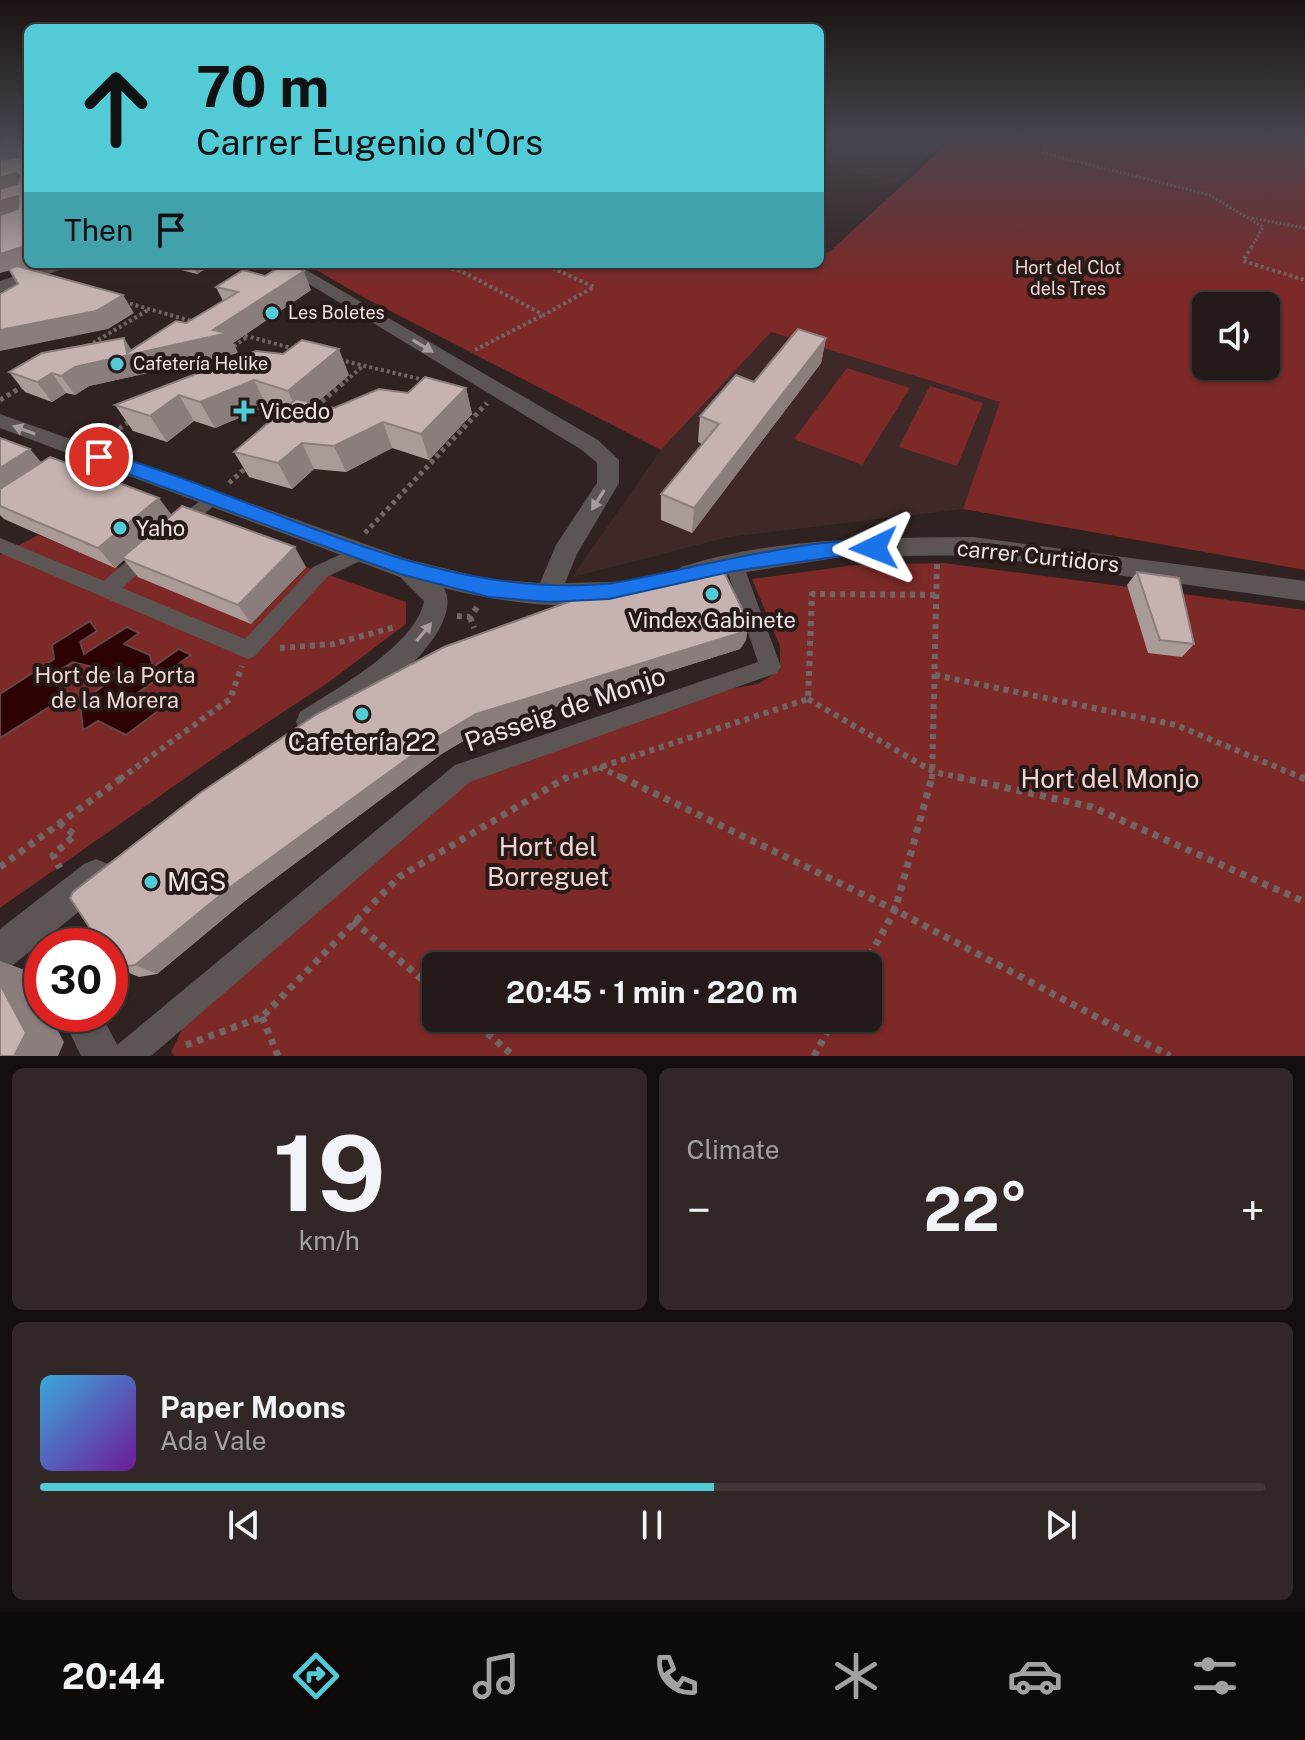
<!DOCTYPE html>
<html lang="en">
<head>
<meta charset="utf-8">
<style>
  :root { --surface:#241a19; --page:#302726; --text:#f1f3f6; --muted:#a3a1a2; --line:#413838; --accent:#52cbd7 }
  body { margin:0; font-family:"Public Sans",sans-serif; background:var(--page); color:var(--text); height:100vh; display:flex; flex-direction:column; font-size:30px; white-space:nowrap }
  * { box-sizing:border-box; margin:0 }
  p { font-size:26px; color:var(--muted) }
  .icon { flex:none; width:44px; height:44px; fill:none; stroke:currentColor; stroke-width:2; stroke-linecap:round; stroke-linejoin:round }
  .map { position:relative; height:1056px; overflow:hidden }
  .side { display:flex; flex-direction:column; gap:12px; padding:12px; background:#140e0e; flex:1 }
  .side>* { flex:none }
  .hud { position:absolute; left:24px; top:24px; width:800px; height:244px; border-radius:12px; box-shadow:0 2px 6px #0004,0 0 0 2px var(--line); background:#52cbd7; color:#111; overflow:hidden }
  .controls { position:absolute; left:1192px; top:292px; display:grid; gap:16px }
  .controls a { display:grid; place-items:center; width:88px; height:88px; border-radius:12px; background:var(--surface); box-shadow:0 2px 6px #0004,0 0 0 2px var(--line); font-size:40px }
  .speed { position:absolute; left:24px; top:928px; display:flex; gap:16px; font-size:40px; font-weight:700; text-align:center }
  .speed>* { display:grid; place-content:center; width:104px; height:104px; border-radius:50%; background:var(--surface); box-shadow:0 2px 6px #0004,0 0 0 2px var(--line); line-height:1 }
  .speed .limit { border:12px solid #d22; background:#fff; color:#111 }
  .pin { position:absolute; display:grid; place-items:center; width:68px; height:68px; color:#fff; margin:-34px; border:4px solid #fff; border-radius:50%; box-shadow:0 2px 8px #0007 }
  .me { position:absolute; width:88px; margin:-44px; rotate:268deg; stroke-linejoin:round; filter:drop-shadow(0 0 6px #0008) }
  .turn { display:flex; align-items:center; gap:28px; height:168px; padding:0 40px; font-size:36px }
  .turn .icon { width:104px; height:104px; stroke-width:2.5 }
  .turn b { display:block; font-size:56px; line-height:68px }
  .then { display:flex; align-items:center; height:76px; padding:0 40px; background:#0003; gap:16px; font-size:30px }
  .big { font-size:60px; font-weight:700; line-height:1.1 }
  .side .tile { flex:1; display:flex; flex-direction:column; justify-content:center; gap:12px; min-width:0; padding:0 28px; border-radius:12px; background:var(--page) }
  .side .dial { align-items:center; gap:0 }
  .dial b { font-size:104px; line-height:1 }
  .song { display:flex; align-items:center; gap:24px }
  .cover { width:96px; height:96px; border-radius:12px; background:linear-gradient(135deg,hsl(200 70% 55%),hsl(280 70% 35%)) }
  .played { height:8px; border-radius:4px; background:linear-gradient(90deg,var(--accent) 55%,var(--line) 55%) }
  .keys { display:flex; justify-content:space-around; direction:ltr }
  .heat { display:flex; justify-content:space-between; align-items:center; font-size:44px; direction:ltr }
  .side .tiles { flex:1; display:grid; gap:12px; grid-template-columns:1fr 1fr }
  .tile:last-child { grid-column:span 2 }
  .trip { position:absolute; left:422px; top:952px; width:460px; height:80px; border-radius:12px; background:var(--surface); box-shadow:0 2px 6px #0004,0 0 0 2px var(--line); font-weight:700; line-height:80px; text-align:center }
  .tabs { display:flex; height:128px; justify-content:space-around; align-items:center; background:#0e0a0a; color:var(--muted) }
  .tabs .icon { width:56px; height:56px }
  .tabs .selected { color:var(--accent) }
  .tabs b { font-size:36px; color:var(--text) }
  .map>svg:first-child { display:block }
  .built { fill:#3e2928 }
  .green { fill:#7c2928; fill-rule:evenodd }
  .water { fill:#2c0203; stroke:#664646; stroke-width:2 }
  .lines { fill:none; stroke-linecap:round; stroke-linejoin:round }
  .path-far4 { stroke:#726665; stroke-width:3; stroke-dasharray:2 2; stroke-linecap:butt }
  .path-far3 { stroke:#726665; stroke-width:4; stroke-dasharray:3 3; stroke-linecap:butt }
  .path-far2 { stroke:#726665; stroke-width:5; stroke-dasharray:4 4; stroke-linecap:butt }
  .path-far1 { stroke:#726665; stroke-width:6; stroke-dasharray:5 5; stroke-linecap:butt }
  .path { stroke:#726665; stroke-width:7; stroke-dasharray:6 6; stroke-linecap:butt }
  .pedestrian { fill:#5d5554; fill-rule:evenodd }
  .minor { fill:#5d5554; fill-rule:evenodd }
  .wall { fill:#aa9a98 }
  .shaded-wall { fill:#8b7d7c }
  .building { fill:#c6b3b1; stroke:#8b7d7c; stroke-width:2 }
  .oneway { fill:#a69d9c }
  .route { fill:#1a73e8; stroke:#114b97; stroke-width:2 }
  .poi-dot { fill:#52cbd7; stroke:#261918; stroke-width:3 }
  .labels { text-anchor:middle; stroke-width:8; stroke-linejoin:round; paint-order:stroke }
  .far-park-label { font-size:18px; fill:#f1d6d4; stroke:#261918 }
  .far-poi-label { font-size:18px; fill:#efe5e4; stroke:#261918; text-anchor:start }
  .poi-label { font-size:22px; fill:#efe5e4; stroke:#261918; text-anchor:start }
  .street-label { font-size:22px; fill:#efe5e4; stroke:#261918 }
  .park-label { font-size:22px; fill:#f1d6d4; stroke:#261918 }
  .near-street-label { font-size:26px; fill:#efe5e4; stroke:#261918 }
  .near-poi-label { font-size:26px; fill:#efe5e4; stroke:#261918 }
  .near-park-label { font-size:26px; fill:#f1d6d4; stroke:#261918 }
</style>
</head>
<body>
<div class="map">
<svg width="1305" height="1056" viewBox="0 0 1305 1056">
  <rect width="100%" height="100%" fill="#302221"/>
  <g class="built">
    <path d="M820,137h130l-53,46 -77,-20z"/>
    <path d="M771,332l230,70 -38,107 -234,28 -157,40 89,-127z"/>
  </g>
  <g class="green">
    <path d="M955,137h350v433l-342,-61 37,-107 -229,-70 -110,118 -298,-153 -57,-33h514v-13l8,2zM1206,306h60v60h-60z"/>
    <path d="M847,368l63,20 -48,77 -68,-26z"/>
    <path d="M930,386l53,17 -26,63 -58,-19z"/>
    <path d="M38,535l216,87 52,-55 100,35v22l-77,58 -102,67 -227,159v-353z"/>
    <path d="M944,563l361,47v446h-1131l-3,-4 16,-33 287,-241 218,-82 66,-12 22,-14v-24l-28,-67 103,-14zM436,966h432v52h-432z"/>
  </g>
  <path class="water" d="M90,621l7,10 -17,11 4,12 43,-27 12,6 -15,11 26,11 3,12 26,-18 12,6 -52,37 26,5 -3,11 -36,27 -28,-14 -15,9 -3,-28 41,-28 -48,-12 -12,7 4,28 -65,41v-44l54,-35 -2,-14z"/>
  <g class="lines">
    <g class="path-far4">
      <path d="M1048,137l-5,16 167,42 53,32 -12,21"/>
      <path d="M1252,218l53,10"/>
    </g>
    <g class="path-far3">
      <path d="M1252,246l-9,15 62,19"/>
      <path d="M434,264l27,7 83,44 50,-28 -50,-23"/>
      <path d="M124,302l71,20"/>
      <path d="M239,334l56,15"/>
      <path d="M88,346l60,-36"/>
      <path d="M475,350l68,-35"/>
      <path d="M340,360l88,21"/>
      <path d="M190,378l57,-41"/>
      <path d="M341,385l22,-19"/>
    </g>
    <g class="path-far2">
      <path d="M0,400l25,-15"/>
      <path d="M316,407l27,-24"/>
      <path d="M106,438l24,-17"/>
      <path d="M229,483l19,-17"/>
      <path d="M365,533l122,-130"/>
    </g>
    <g class="path-far1">
      <path d="M457,616l13,1 8,-11"/>
      <path d="M470,617l4,11"/>
      <path d="M280,648l53,-4 62,-17"/>
      <path d="M935,675l241,50 129,54"/>
      <path d="M808,699l126,73 34,7"/>
      <path d="M599,767l26,12"/>
      <path d="M120,779l110,-80 12,-33"/>
      <path d="M564,779l244,-80 4,-105 125,1"/>
      <path d="M932,779l5,-215"/>
    </g>
    <g class="path">
      <path d="M621,777l274,133 275,146"/>
      <path d="M958,777l134,30 213,95"/>
      <path d="M1301,777l4,2"/>
      <path d="M59,823l16,12 -22,20 7,13"/>
      <path d="M0,867l123,-90"/>
      <path d="M353,921l83,70"/>
      <path d="M864,966l31,-56 37,-133"/>
      <path d="M262,1017l16,39"/>
      <path d="M469,1018l45,38"/>
      <path d="M186,1045l76,-28 137,-140 168,-100"/>
      <path d="M814,1056l21,-38"/>
    </g>
    <g class="pedestrian">
      <path d="M212,492l6,2 3,4 -3,4 -34,30h-12l-3,-5 3,-5z"/>
      <path d="M0,538l104,43 39,-34h14l2,5 -2,5 -35,31 123,51 68,-72 48,-22 7,2 2,5 -2,5 -41,20 -72,79 -7,3 -248,-106z"/>
      <path d="M734,557l7,2 2,5 38,103 -4,6 -307,109 -319,274h-38l4,-11 338,-280 303,-103 -33,-98 2,-5z"/>
    </g>
    <g class="minor">
      <path d="M52,264h24l-76,28v-11z"/>
      <path d="M276,264h20l302,176 21,20v23l-42,71 -12,29 44,-1 9,3 4,7 -4,7c-44,15 -128,1 -174,-11 25,47 -94,133 -133,148l-11,-4 -4,-10 4,-10c36,-23 116,-67 124,-111l-24,-24 -400,-149v-14l410,146 79,19 51,4 16,-38 41,-62v-20l-15,-13z"/>
      <path d="M973,537l332,44v20l-332,-46 -131,2 -108,17 -44,10 -9,-3 -4,-7 4,-7c93,-30 195,-29 292,-30z"/>
      <path d="M96,859l12,5 5,12 -5,12 -95,77 -13,5v-41l84,-65z"/>
      <path d="M61,1014h40l22,42h-42z"/>
    </g>
  </g>
  <g class="wall">
    <path d="M157,264h56l-16,10z"/>
    <path d="M216,287l95,3 -78,53 5,10 -149,33 -14,9 -9,-2 -14,9 -27,-10 -16,-20 123,-22 54,-27 37,-22z"/>
    <path d="M826,338l-5,25 -129,170 -31,-13v-26l41,-50 -4,-2 2,-26z"/>
    <path d="M256,351l93,24 -34,29 19,4 74,-15 58,-5 6,26 -43,46 -37,-12 -46,24 -32,-3 -22,20 -43,-12 -15,-25 48,-41 -15,-5 -52,22 -21,-7 -27,21 -34,-11 -18,-26z"/>
    <path d="M0,438l41,25 265,104 -55,57 -113,-47 -14,-17 -9,8 -111,-49 -4,-4z"/>
    <path d="M1137,572l57,72 -12,13 -34,-4 -21,-68z"/>
    <path d="M746,640l-6,9 -258,81 -39,23 -197,147 -89,74 -18,3 -22,-9 83,-175z"/>
  </g>
  <g class="shaded-wall">
    <path d="M19,144l9,15 -28,8v-20z"/>
    <path d="M16,173l11,18 -27,8v-21z"/>
    <path d="M18,196l10,16 -28,12v-23z"/>
    <path d="M28,245v19h14l-29,9 -2,-3 -11,3v-19z"/>
    <path d="M192,264h21l-16,10z"/>
    <path d="M304,271l7,19 -78,53 5,10 -149,33 -14,9 -14,-19 14,-9 52,-14 -3,-15 10,16 79,-24z"/>
    <path d="M123,295l11,18 -26,16 -108,22v-21z"/>
    <path d="M826,338l-5,25 -129,170 2,-25z"/>
    <path d="M339,349l10,26 -49,42 -12,-26z"/>
    <path d="M52,373l14,20 -14,9 -15,-20z"/>
    <path d="M254,380l13,26 -52,22 -15,-26z"/>
    <path d="M466,388l6,26 -43,46 -8,-26z"/>
    <path d="M179,395l15,26 -27,21 -17,-26z"/>
    <path d="M383,422l9,26 -46,24 -12,-26z"/>
    <path d="M302,443l12,26 -22,20 -14,-26z"/>
    <path d="M30,449l17,20 -47,30v-31z"/>
    <path d="M159,498l15,20 -52,40 2,2 -9,8 -17,-20z"/>
    <path d="M295,547l11,20 -55,57 -13,-19z"/>
    <path d="M749,623l-3,17 -6,9 -258,81 -39,23 -197,147 -89,74 -22,-9 94,-77 207,-150 40,-24z"/>
    <path d="M0,961l25,9 17,31v13h7l15,28 -6,14h-44l-14,-72z"/>
  </g>
  <g class="building">
    <path d="M0,137h28v108l-28,9v-39l18,-6v-13l-18,5v-12l17,-5 3,-8 -4,-3 -16,5v-18l18,-3 1,-13 -19,3z"/>
    <path d="M284,264h9l11,7 -91,59 15,3 -153,34 -14,9 -9,-3 -15,9 -28,-10 33,-19 82,-15 3,15 49,-32 10,2 52,-31 -22,-5 27,-17 22,6z"/>
    <path d="M17,266l106,29 -27,16 -96,19v-36l18,-10 -9,-15z"/>
    <path d="M798,329l28,9 -132,170 -33,-14 58,-70 -19,-8 36,-41 18,7z"/>
    <path d="M302,340l37,9 -51,42 -34,-11 -54,22 -21,-7 -29,21 -35,-11 141,-54 27,3z"/>
    <path d="M425,377l41,11 -45,46 -38,-12 -49,24 -32,-3 -24,20 -44,-11 62,-53 38,9 45,-19 29,4z"/>
    <path d="M0,438l30,11 -30,19z"/>
    <path d="M50,457l109,41 -61,50 -98,-42v-17z"/>
    <path d="M182,506l113,41 -57,58 -116,-47z"/>
    <path d="M713,564l9,4 27,55 -6,9 -267,82 -40,24 -207,150 -94,77 -18,3 -7,-10v-12h-8l-32,-48 3,-6 127,-99 117,-79 127,-67 144,-52z"/>
    <path d="M1137,572l42,6 15,66 -34,-4z"/>
    <path d="M0,984l26,49 -12,23h-14z"/>
  </g>
  <defs><path id="oneway-solid" d="M-6-.8H1V-3.2L6.5 0L1 3.2V.8H-6Z" transform="scale(2)"/></defs>
  <g class="oneway">
    <use href="#oneway-solid" transform="translate(423 346) rotate(31)"/>
    <use href="#oneway-solid" transform="translate(24 430) rotate(-160)"/>
    <use href="#oneway-solid" transform="translate(598 500) rotate(122)"/>
    <use href="#oneway-solid" transform="translate(424 632) rotate(-51)"/>
  </g>
  <linearGradient id="sky" x2="0" y2="1"><stop stop-color="#1a1312"/><stop offset="0.48" stop-color="#48444e"/><stop offset="1" stop-color="#48444e" stop-opacity="0"/></linearGradient>
  <rect width="1305" height="285" fill="url(#sky)"/>
  <path class="route" d="M99,451c169,48 325,148 506,133 39,-3 262,-64 279,-36l-10,7 -32,1 -108,15 -125,28 -61,3 -59,-5 -89,-23 -307,-113 -2,-4z"/>
  <g class="poi-dot">
    <circle cx="272" cy="313" r="8"/>
    <circle cx="117" cy="364" r="8"/>
    <path d="M240 399h8v8h8v8h-8v8h-8v-8h-8v-8h8z"/>
    <circle cx="120" cy="528" r="8"/>
    <circle cx="712" cy="594" r="8"/>
    <circle cx="362" cy="714" r="8"/>
    <circle cx="151" cy="882" r="8"/>
  </g>
  <g class="labels">
    <g class="far-park-label">
      <text x="1068" y="274">Hort del Clot<tspan x="1068" dy="21">dels Tres</tspan></text>
    </g>
    <g class="far-poi-label">
      <text x="288" y="319">Les Boletes</text>
      <text x="133" y="370">Cafetería Helike</text>
    </g>
    <g class="poi-label">
      <text x="260" y="419">Vicedo</text>
      <text x="136" y="536">Yaho</text>
      <text x="712" y="628" text-anchor="middle">Vindex Gabinete</text>
    </g>
    <g class="street-label">
      <text transform="translate(1038 556) rotate(6)" y="8">carrer Curtidors</text>
    </g>
    <g class="park-label">
      <text x="115" y="683">Hort de la Porta<tspan x="115" dy="25">de la Morera</tspan></text>
    </g>
    <g class="near-street-label">
      <text transform="translate(565 709) rotate(-19)" y="9">Passeig de Monjo</text>
    </g>
    <g class="near-poi-label">
      <text x="362" y="751">Cafetería 22</text>
      <text x="167" y="891" text-anchor="start">MGS</text>
    </g>
    <g class="near-park-label">
      <text x="1110" y="788">Hort del Monjo</text>
      <text x="548" y="856">Hort del<tspan x="548" dy="30">Borreguet</tspan></text>
    </g>
  </g>
</svg>
<div class="controls">
<a><svg class="icon" aria-label="sound" viewBox="0 0 24 24"><path d="M4 9h4l5-4v14l-5-4H4zM17 9q2 3 0 6"/></svg></a>
</div>
<div class="speed"><div class="limit">30</div></div>
<div class="pin" style="left:99px;top:457px;background:#d93025"><svg class="icon" aria-label="arrive" viewBox="0 0 24 24"><path d="M6 21V4h12l-3 4 3 4H6"/></svg></div>
<svg class="me" style="left:874px;top:548px" viewBox="-20 -20 40 40"><path d="M0-17L14 15 0 8-14 15z" fill="#1a73e8" stroke="#fff" stroke-width="4"/></svg>
<div class="trip">20:45 · 1 min · 220 m</div>
<div class="hud">
<div class="turn"><svg class="icon" aria-label="ahead" viewBox="0 0 24 24"><path d="M12 20V5M6 11l6-6 6 6"/></svg><div><b>70 m</b>Carrer Eugenio d'Ors</div></div>
<div class="then">Then<svg class="icon" aria-label="arrive" viewBox="0 0 24 24"><path d="M6 21V4h12l-3 4 3 4H6"/></svg></div>
</div>
</div>
<section class="side">
<div class="tiles">
<div class="tile dial"><b>19</b><p>km/h</p></div>
<div class="tile"><p>Climate</p>
<div class="heat"><a>−</a><b class="big">22°</b><a>+</a></div>
</div>
<div class="tile">
<div class="song"><i class="cover"></i><div><b>Paper Moons</b><p>Ada Vale</p></div></div>
<div class="played"></div>
<div class="keys"><svg class="icon" aria-label="previous" viewBox="0 0 24 24"><path d="M18 5L8 12l10 7zM5 5v14"/></svg><svg class="icon" aria-label="pause" viewBox="0 0 24 24"><path d="M8 5v14M16 5v14"/></svg><svg class="icon" aria-label="next" viewBox="0 0 24 24"><path d="M6 5l10 7-10 7zM19 5v14"/></svg></div>
</div>
</div>
</section>
<nav class="tabs">
<b>20:44</b>
<svg class="icon selected" aria-label="directions" viewBox="0 0 24 24"><path d="M12 3l9 9-9 9-9-9zM9 14v-3h6M13 9l2 2-2 2"/></svg>
<svg class="icon" aria-label="music" viewBox="0 0 24 24"><path d="M9 18V5l10-2v13"/><circle cx="6" cy="18" r="3"/><circle cx="16" cy="16" r="3"/></svg>
<svg class="icon" aria-label="phone" viewBox="0 0 24 24"><path d="M5 4h4l2 5-3 2q2 4 5 5l2-3 5 2v4C11 20 4 13 5 4z"/></svg>
<svg class="icon" aria-label="climate" viewBox="0 0 24 24"><path d="M12 3v18M4 7l16 10M4 17L20 7"/></svg>
<svg class="icon" aria-label="car" viewBox="0 0 24 24"><path d="M5 17H2v-5l4-1 3-4h7l3 4 3 1v5h-3M9 17h6M6 11h13"/><circle cx="7" cy="17" r="2"/><circle cx="17" cy="17" r="2"/></svg>
<svg class="icon" aria-label="filters" viewBox="0 0 24 24"><path d="M4 7h16M4 17h16"/><circle cx="9" cy="7" r="2"/><circle cx="15" cy="17" r="2"/></svg>
</nav>
</body>
</html>
